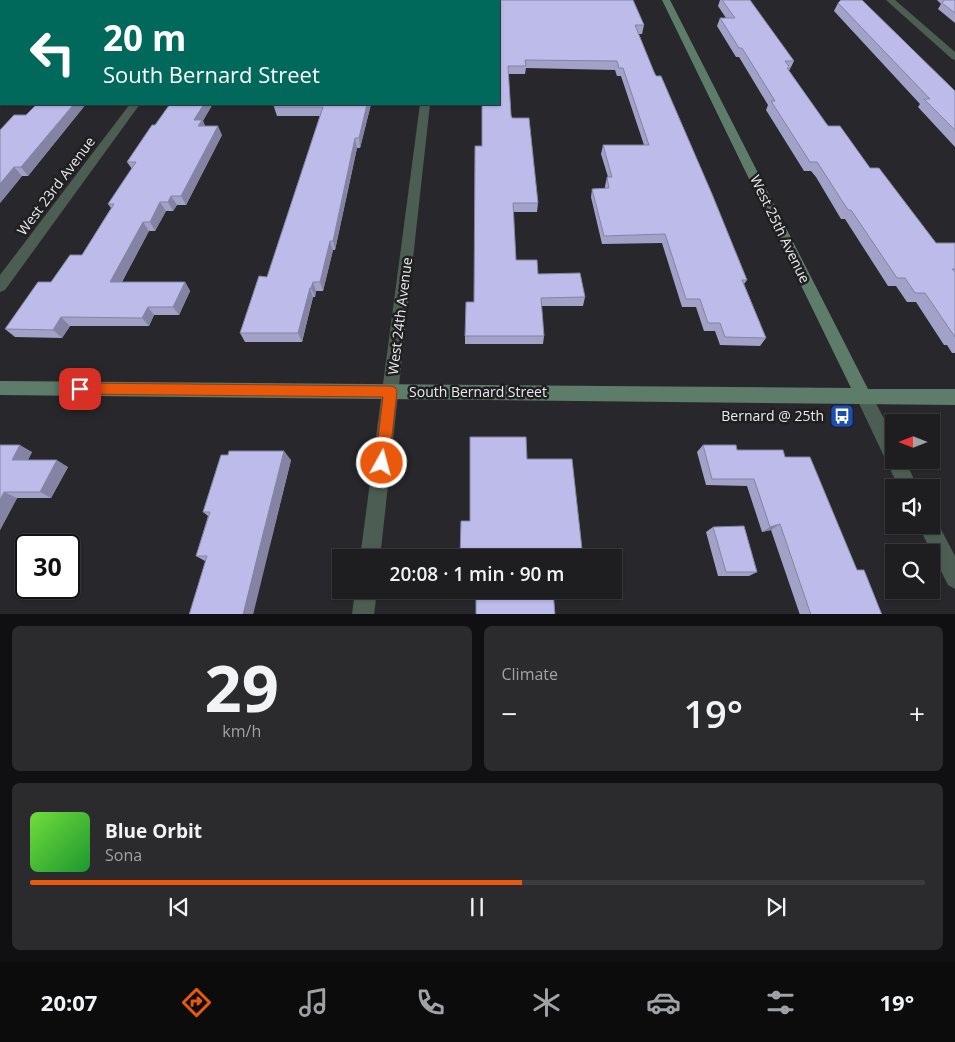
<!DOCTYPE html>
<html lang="en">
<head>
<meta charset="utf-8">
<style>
  :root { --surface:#1e1e21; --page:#2b2b2e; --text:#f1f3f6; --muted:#a1a2a5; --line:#3c3c3f; --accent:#ea580c }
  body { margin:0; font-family:"Open Sans",sans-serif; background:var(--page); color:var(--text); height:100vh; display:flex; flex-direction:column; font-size:19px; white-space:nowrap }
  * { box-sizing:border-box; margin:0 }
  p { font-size:16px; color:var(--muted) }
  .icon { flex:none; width:28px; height:28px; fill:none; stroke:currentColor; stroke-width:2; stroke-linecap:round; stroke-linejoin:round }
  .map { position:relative; height:614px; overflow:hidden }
  .sheet { display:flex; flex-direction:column; gap:12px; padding:12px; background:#101012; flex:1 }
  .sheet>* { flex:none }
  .guide { position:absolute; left:0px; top:0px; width:500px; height:105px; box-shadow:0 1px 4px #0004,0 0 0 1px var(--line); background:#00695c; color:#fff; overflow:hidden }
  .needle { width:32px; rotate:270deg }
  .buttons { position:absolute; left:885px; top:414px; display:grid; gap:10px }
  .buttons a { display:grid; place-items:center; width:55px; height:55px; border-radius:0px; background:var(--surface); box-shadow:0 1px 4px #0004,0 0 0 1px var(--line); font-size:25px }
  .speed { position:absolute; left:15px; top:534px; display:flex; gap:10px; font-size:25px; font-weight:700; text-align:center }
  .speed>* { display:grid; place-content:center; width:65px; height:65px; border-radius:50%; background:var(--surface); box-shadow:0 1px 4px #0004,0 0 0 1px var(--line); line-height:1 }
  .speed .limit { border:2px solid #111; border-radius:8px; background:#fff; color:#111 }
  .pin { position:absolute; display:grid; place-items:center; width:42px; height:42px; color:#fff; margin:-21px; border-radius:10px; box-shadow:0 2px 8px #0006 }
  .me { position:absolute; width:55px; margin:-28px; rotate:7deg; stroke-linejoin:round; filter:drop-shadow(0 0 4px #0008) }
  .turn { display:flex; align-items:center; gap:18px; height:105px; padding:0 20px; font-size:22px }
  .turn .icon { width:65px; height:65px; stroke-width:2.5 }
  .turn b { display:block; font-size:35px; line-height:42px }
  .big { font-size:38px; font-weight:600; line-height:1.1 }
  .sheet .card { flex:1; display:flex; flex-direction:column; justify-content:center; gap:8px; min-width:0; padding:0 18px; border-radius:8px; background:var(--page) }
  .sheet .dial { align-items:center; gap:0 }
  .dial b { font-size:65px; line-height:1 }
  .song { display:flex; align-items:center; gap:15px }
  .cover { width:60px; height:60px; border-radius:8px; background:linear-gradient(135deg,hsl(100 70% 55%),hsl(130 70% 35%)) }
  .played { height:5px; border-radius:2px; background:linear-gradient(90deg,var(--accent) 55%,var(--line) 55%) }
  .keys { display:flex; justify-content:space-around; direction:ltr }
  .heat { display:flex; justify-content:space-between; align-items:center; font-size:28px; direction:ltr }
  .sheet .tiles { flex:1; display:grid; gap:12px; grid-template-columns:1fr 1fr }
  .card:last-child { grid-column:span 2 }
  .trip { position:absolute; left:332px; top:549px; width:290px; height:50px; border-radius:0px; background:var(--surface); box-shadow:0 1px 4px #0004,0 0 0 1px var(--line); font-weight:600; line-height:50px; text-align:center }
  .dock { display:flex; height:80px; justify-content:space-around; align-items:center; background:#0c0c0d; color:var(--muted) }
  .dock .icon { width:35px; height:35px }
  .dock .on { color:var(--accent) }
  .dock b { font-size:22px; color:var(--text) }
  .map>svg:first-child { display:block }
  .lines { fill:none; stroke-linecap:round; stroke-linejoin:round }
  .street { fill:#4c5e53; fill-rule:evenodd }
  .secondary { fill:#5e7c6a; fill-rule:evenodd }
  .wall { fill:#a2a1c8 }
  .shaded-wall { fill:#8483a3 }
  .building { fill:#bcbbe9; stroke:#8483a3 }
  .route { fill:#ea580c; stroke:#983908 }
  .labels { text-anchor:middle; stroke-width:5; stroke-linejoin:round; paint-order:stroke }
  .street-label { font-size:14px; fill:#eaeaed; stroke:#1f1f22 }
  .poi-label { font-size:14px; fill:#eaeaed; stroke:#1f1f22; text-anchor:end }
</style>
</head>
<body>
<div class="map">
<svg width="955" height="615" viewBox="0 0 955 615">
  <rect width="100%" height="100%" fill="#28282c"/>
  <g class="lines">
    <g class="street">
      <rect x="208" y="0" width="8" height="1"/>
      <rect x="434" y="0" width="8" height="1"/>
      <path d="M886,0h9l60,52v8l-3,-1z"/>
      <path d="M130,104h10l-135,186 -5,2v-17z"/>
      <path d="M420,104h10l-50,454h-20z"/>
      <path d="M863,387l6,3 25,48v22h11l13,28h-19l-44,-93 2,-5z"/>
      <path d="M931,516l4,2 20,38v33l-7,-4 -30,-60h13z"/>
      <path d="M355,590h22l-3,25h-22z"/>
    </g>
    <path class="secondary" d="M662,0h8l198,389h87v16l-955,-10v-14l851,7z"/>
  </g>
  <g class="wall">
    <path d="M720,0h2l72,61 -5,10 35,50 46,47 66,75h19v110h-3l-5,-8h-3l-28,-43h-9l-11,-16h-8l-43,-67h-4l-25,-42 -5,-6h-7l-38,-61 2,-5 -29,-48h-3l-19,-31 3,-8h6l-8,-12z"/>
    <path d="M937,0h18v23l-17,-14 3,-5z"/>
    <path d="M499,1l145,24 -2,9h-4l16,38 93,208 -3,4 22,54 -6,8 -40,-1 -5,-14h-11l-8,-24h-14l-20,-64 -60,1 -11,-47 1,-8 13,-1v-2l2,-9h1l-7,-23 2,-9h41l-23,-69h-4l-2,-6 -89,-2 -1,6h-17l3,41 27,88 -1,9h-24l3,48 22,14 47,23 -2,9h-42l3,30 -1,8h-78v-8l9,-34 8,-156z"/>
    <path d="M838,3l117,88v56l-37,-40 2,-3 -86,-93z"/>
    <path d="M37,104h49l-58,72h-6l-22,27 26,-88z"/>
    <path d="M275,104h96l-11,44h-3l-22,102h-2l-10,41h-7l-1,6h-2l-11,45h-57l-5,-9 27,-56 53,-161h-43l-3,-9z"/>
    <path d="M203,121l2,5 17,9 -36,70h-9l-4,6h-7l-11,20h-6l-27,51h63l5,9 -11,24h-25l-5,11h-79l-8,12 -47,-1 -10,-8 46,-47 31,-27 29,-47 -3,-4 24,-35 -5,-7z"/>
    <path d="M0,445l32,7 -4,8 40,7 -17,31h-34l-17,32z"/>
    <path d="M703,445l82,12 72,113 25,45h-82l-29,-85 -9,2 -15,-46 -41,-1 -9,-33z"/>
    <path d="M291,460l-21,84 -65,17 -9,-5 12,-40 -5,-4z"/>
    <path d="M713,527l44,45 -8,4h-31l-12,-44z"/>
  </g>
  <g class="shaded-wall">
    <path d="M42,0h15l-2,1h-15z"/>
    <path d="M160,0h11l-1,1h-11z"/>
    <path d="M1,33v14l-1,1v-14z"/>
    <path d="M74,104h12l-58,72 -7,-9z"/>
    <path d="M204,104h9l-10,17 3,7 -3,7 -9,-15z"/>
    <path d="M367,104h4l-11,44 -1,-10z"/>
    <path d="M218,126l4,9 -36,70 -5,-9z"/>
    <path d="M355,138l2,10 -22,102 -2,-9z"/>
    <path d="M14,167l8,9 -22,27v-19z"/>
    <path d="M171,196l6,9 -4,6 -5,-9z"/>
    <path d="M160,202l6,9 -11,20 -5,-9z"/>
    <path d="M143,222l6,9 -32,59 -7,-8z"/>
    <path d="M330,241l3,9 -10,41 -3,-9z"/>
    <path d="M185,282l5,9 -11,24 -6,-8z"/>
    <path d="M313,282l3,9 -1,6 -4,-9z"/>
    <path d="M310,288l3,9 -11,45 -4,-9z"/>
    <path d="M148,307l6,8 -5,11 -7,-8z"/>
    <path d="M61,317l9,9 -8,12 -9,-8z"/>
    <path d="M20,445l12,7 -8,15 -12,-7z"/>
    <path d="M284,451l7,9 -38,155h-10l19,-77z"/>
    <path d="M57,460l11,7 -17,31 -11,-6z"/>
    <path d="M4,492l13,6 -17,32v-30z"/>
    <path d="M780,524l-9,6 -9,2 8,-5z"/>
  </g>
  <g class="building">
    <path d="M8,0h34l-2,1h-34z"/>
    <path d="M66,0h94l-1,1h-95z"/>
    <path d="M238,0h54l-1,1h-54z"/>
    <path d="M341,0h59l-1,1h-59z"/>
    <path d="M478,0h155l11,25h-9l2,5 17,42 2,4h5l51,118 35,86h-5l24,58 -41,-1 -5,-14h-12l-8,-24h-14l-21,-65 -61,2 -12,-47 17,-1 -2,-11h5l-9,-32h46l-26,-77h-4l-2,-7 -92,-1 1,6h-18l3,49 1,3h17l9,85h-25l3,57h21l1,14 42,-1 5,24 -44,1 3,38h-79l1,-34h8l1,-156h7v-42h17v-103h-21z"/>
    <path d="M722,0h28l44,61h-9l5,7h-3l41,58h12l30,42h9l57,75h19v26h-3l3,3v65l-30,-44h-10l-10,-15h-8l-46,-68h-3l-27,-42 -4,-6h-7l-39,-61h4l-33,-53h-3l-19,-30h15z"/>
    <path d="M841,0h21l93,91v39l-31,-31h6l-92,-96z"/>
    <path d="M944,0h11v13l-13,-10z"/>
    <path d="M1,5v28l-1,1v-28z"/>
    <path d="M37,104h37l-53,63h-7l-14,17v-54l14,-15h12z"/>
    <path d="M170,104h34l-10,16h8l-4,6h20l-37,70h-10l-3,6h-8l-10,20h-7l-33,60h75l-12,25h-25l-6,11 -81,-1 -8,13 -48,-1 33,-47h13l19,-27h12l32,-51h-6l28,-42h-9l25,-37h3z"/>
    <path d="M275,104h92l-8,34h-4l-22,103h-3l-10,41h-7l-2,6h-1l-12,45h-58l19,-57 8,1 56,-170h-49z"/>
    <path d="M470,437h56l1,22h45l11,99h-123l1,-37h9z"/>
    <path d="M0,445h20l-8,15h45l-17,32h-36l-4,8z"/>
    <path d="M703,445h33l1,5h46l2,7h25l47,113h7l18,45h-71l-31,-91 -10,3 -16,-48h-42z"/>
    <path d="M229,451h55l-22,87 -19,77h-54l18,-59h-11l14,-44h-7l18,-57h7z"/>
    <path d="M744,526l13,46h-31l-13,-45z"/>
    <path d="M476,590h77l2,25h-79z"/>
  </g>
  <path class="route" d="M80,383l310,3 5,1 2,4 -8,72 -2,5 -5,2 -5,-2 -2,-5 8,-66 -303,-3 -5,-1 -2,-4 2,-4z"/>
  <defs>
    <g id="bus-square" transform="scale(1.25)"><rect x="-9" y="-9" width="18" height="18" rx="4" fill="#1a4fb4" stroke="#1f1f22"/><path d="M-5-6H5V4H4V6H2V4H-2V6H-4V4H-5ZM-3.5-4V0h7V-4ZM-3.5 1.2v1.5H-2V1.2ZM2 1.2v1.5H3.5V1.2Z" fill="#fff"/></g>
  </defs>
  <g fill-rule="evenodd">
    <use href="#bus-square" x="842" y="416"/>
  </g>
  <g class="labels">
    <g class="street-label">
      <text transform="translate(56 186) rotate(-53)" y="5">West 23rd Avenue</text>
      <text transform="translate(780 229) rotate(64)" y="5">West 25th Avenue</text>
      <text transform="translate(400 316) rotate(-83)" y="5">West 24th Avenue</text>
      <text x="478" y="397">South Bernard Street</text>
    </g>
    <g class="poi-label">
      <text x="824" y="421">Bernard @ 25th</text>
    </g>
  </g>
</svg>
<div class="buttons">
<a><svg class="needle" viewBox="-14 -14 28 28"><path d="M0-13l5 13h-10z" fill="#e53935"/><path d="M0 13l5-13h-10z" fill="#a1a2a5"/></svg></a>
<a><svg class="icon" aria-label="sound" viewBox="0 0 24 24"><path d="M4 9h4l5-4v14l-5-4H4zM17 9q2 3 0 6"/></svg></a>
<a><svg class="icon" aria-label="search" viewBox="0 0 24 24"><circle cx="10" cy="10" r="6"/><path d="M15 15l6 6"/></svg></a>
</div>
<div class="speed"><div class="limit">30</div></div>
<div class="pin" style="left:80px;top:389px;background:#d93025"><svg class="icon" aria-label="arrive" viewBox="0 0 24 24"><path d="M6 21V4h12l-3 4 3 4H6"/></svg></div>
<svg class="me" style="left:382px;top:463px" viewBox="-20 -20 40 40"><circle r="17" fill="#ea580c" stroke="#fff" stroke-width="3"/><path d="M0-11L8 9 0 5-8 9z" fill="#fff"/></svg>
<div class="trip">20:08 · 1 min · 90 m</div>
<div class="guide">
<div class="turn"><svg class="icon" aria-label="left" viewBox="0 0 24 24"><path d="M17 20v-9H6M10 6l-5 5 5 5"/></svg><div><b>20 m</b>South Bernard Street</div></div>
</div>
</div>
<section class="sheet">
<div class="tiles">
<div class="card dial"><b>29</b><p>km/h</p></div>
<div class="card"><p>Climate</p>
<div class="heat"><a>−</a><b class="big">19°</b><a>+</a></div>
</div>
<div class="card">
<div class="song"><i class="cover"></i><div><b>Blue Orbit</b><p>Sona</p></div></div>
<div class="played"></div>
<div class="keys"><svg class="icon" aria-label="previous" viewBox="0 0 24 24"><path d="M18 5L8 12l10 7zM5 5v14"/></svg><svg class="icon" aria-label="pause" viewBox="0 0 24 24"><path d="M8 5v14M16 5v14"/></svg><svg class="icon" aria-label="next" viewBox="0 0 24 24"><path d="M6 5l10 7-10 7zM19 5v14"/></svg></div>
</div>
</div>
</section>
<nav class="dock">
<b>20:07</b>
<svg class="icon on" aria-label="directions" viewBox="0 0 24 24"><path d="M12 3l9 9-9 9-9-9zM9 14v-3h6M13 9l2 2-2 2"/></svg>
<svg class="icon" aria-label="music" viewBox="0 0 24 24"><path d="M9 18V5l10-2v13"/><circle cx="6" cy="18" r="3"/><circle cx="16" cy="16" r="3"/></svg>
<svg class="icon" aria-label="phone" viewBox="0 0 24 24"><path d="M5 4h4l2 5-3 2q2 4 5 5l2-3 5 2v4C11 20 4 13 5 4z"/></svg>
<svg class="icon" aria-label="climate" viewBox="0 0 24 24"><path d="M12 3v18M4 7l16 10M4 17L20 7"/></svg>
<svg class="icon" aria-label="car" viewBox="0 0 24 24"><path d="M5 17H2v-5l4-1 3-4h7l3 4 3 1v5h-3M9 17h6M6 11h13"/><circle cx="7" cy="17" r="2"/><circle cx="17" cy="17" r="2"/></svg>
<svg class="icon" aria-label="filters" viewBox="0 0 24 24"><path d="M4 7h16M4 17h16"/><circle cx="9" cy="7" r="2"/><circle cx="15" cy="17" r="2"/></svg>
<b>19°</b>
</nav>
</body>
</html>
